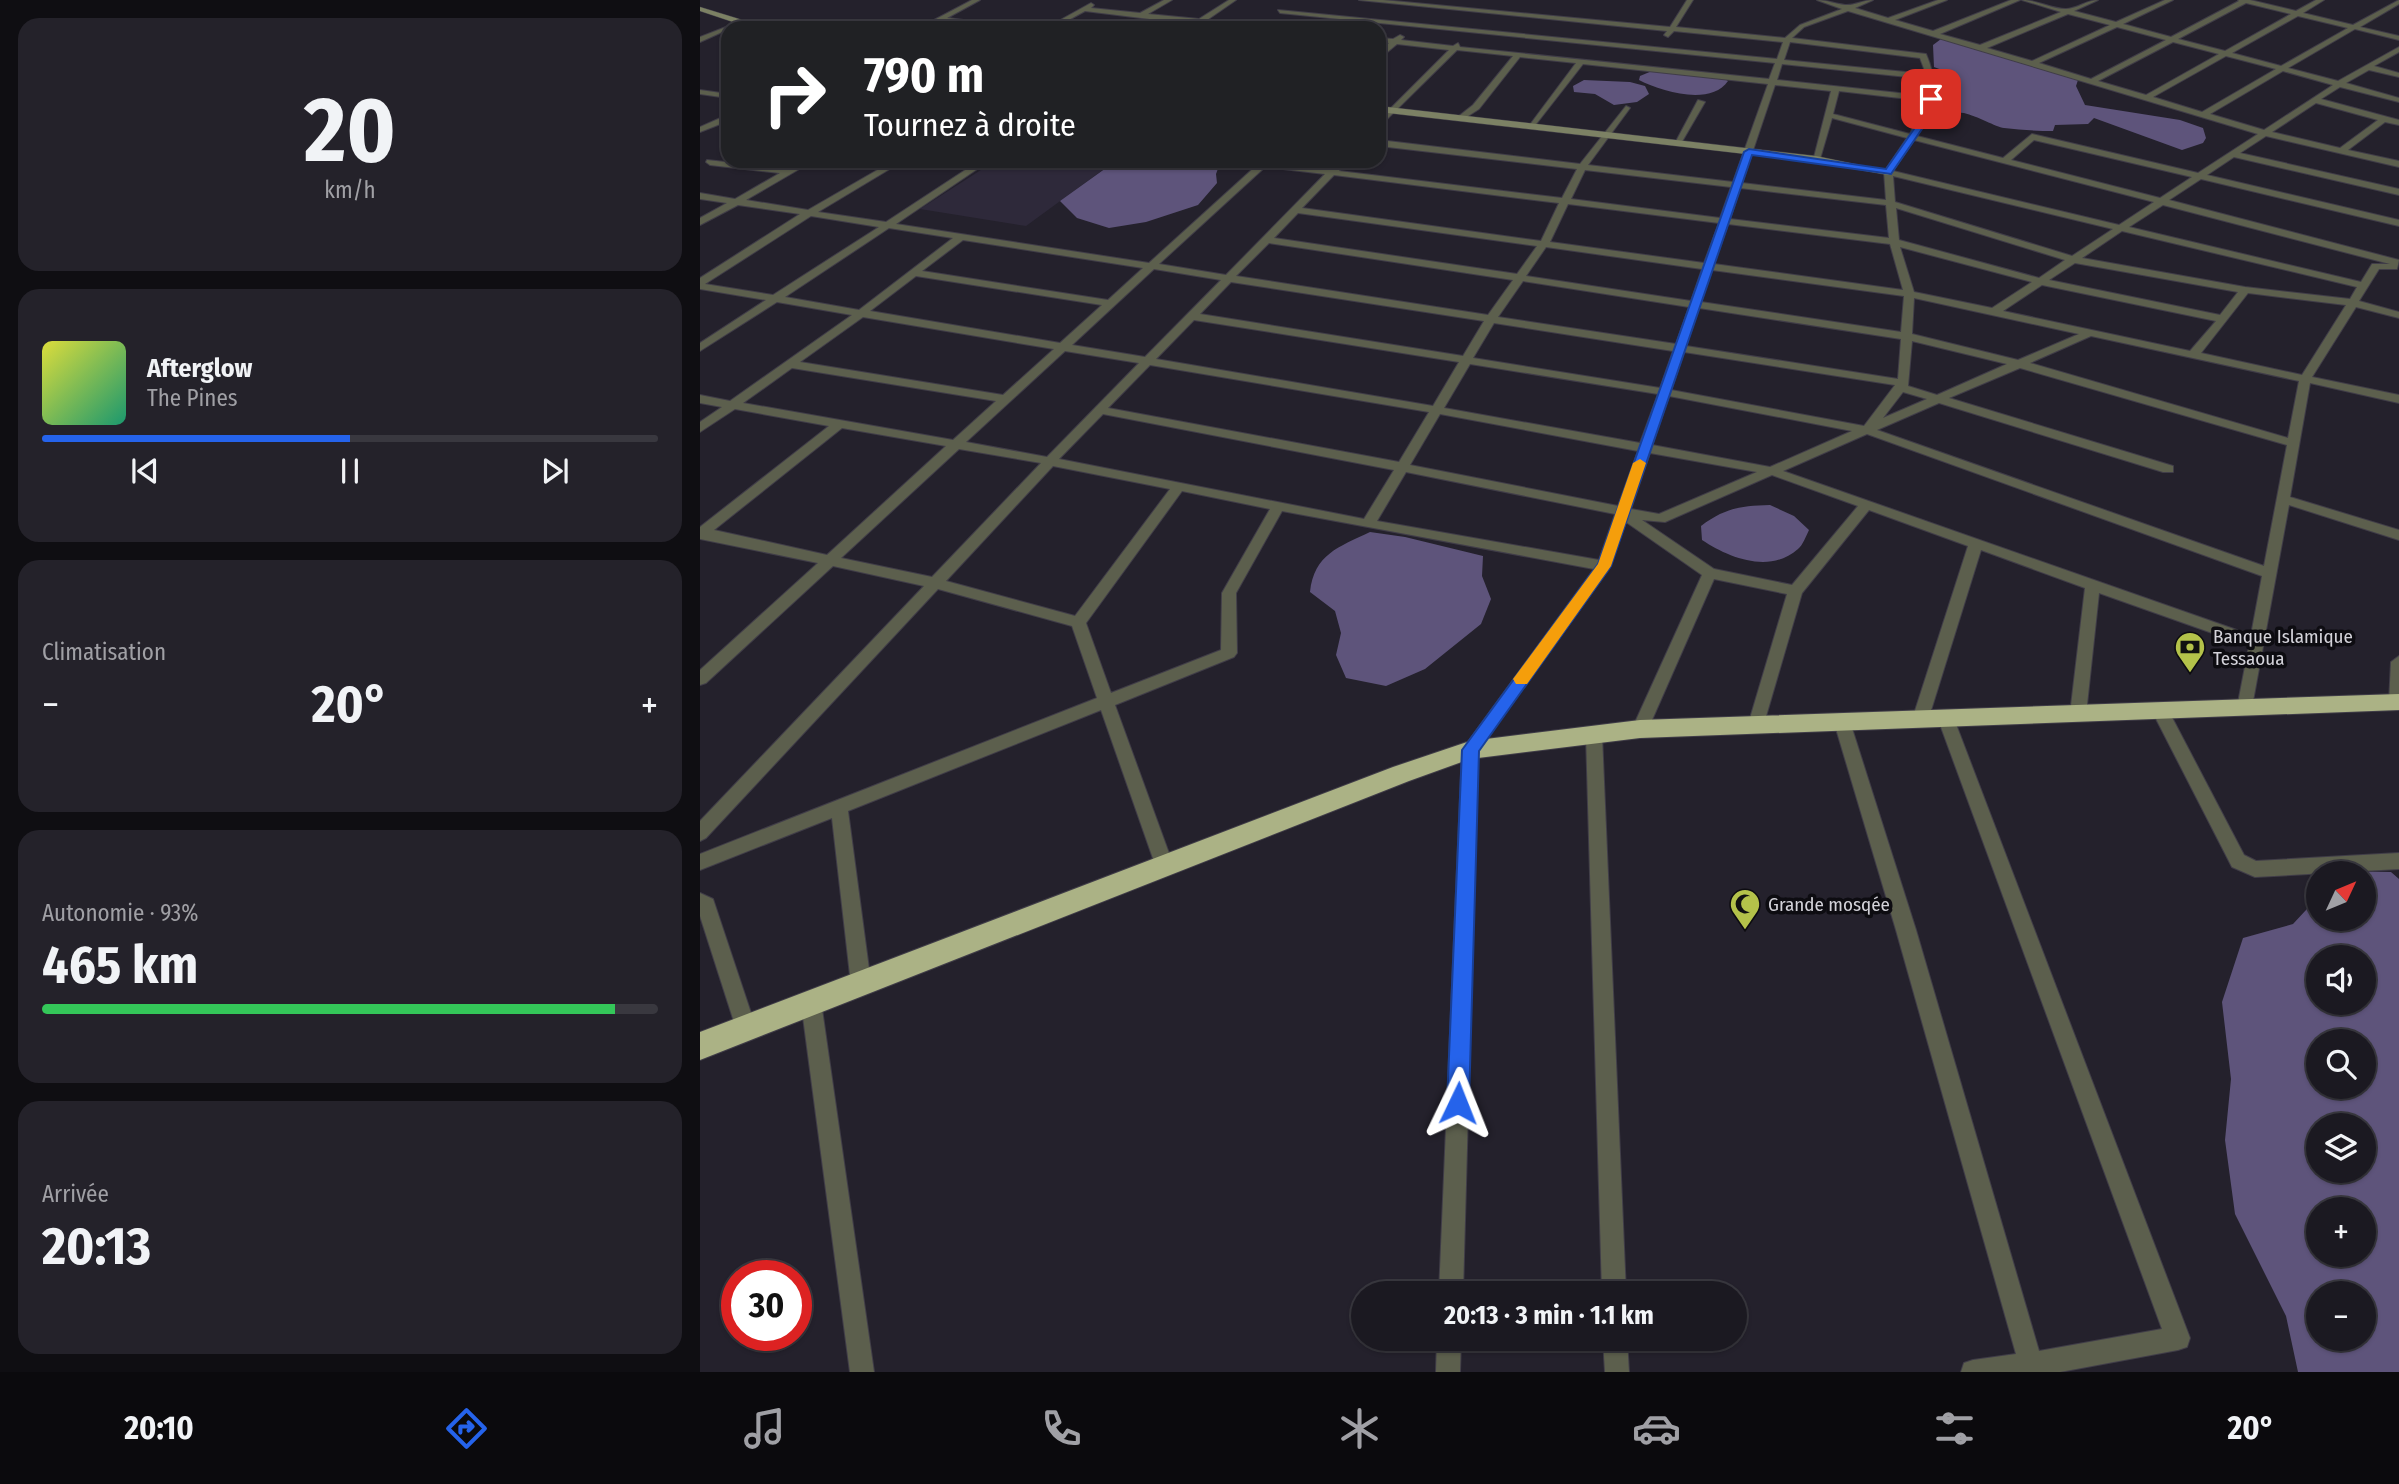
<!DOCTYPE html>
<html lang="fr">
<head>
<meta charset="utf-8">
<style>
  :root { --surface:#1b1921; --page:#24222a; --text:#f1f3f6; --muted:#a0a0a5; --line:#39383f; --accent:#2563eb }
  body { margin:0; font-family:"Fira Sans Condensed",sans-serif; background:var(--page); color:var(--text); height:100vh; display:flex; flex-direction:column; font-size:26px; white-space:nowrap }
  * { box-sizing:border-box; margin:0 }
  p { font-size:23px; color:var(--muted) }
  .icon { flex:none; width:38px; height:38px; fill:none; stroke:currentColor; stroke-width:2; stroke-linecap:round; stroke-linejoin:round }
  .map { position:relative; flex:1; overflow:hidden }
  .panel { display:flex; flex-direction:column; gap:18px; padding:18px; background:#0f0e12; width:700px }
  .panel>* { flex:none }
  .hud { position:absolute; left:21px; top:21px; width:665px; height:147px; border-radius:21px; box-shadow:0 2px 5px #0004,0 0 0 2px var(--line); background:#202124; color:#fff; overflow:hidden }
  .needle { width:46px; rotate:46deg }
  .controls { position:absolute; left:1606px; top:861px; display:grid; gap:14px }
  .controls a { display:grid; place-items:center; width:70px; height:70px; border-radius:50%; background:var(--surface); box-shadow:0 2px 5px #0004,0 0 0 2px var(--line); font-size:35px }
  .speed { position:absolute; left:21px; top:1260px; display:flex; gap:14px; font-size:35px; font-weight:700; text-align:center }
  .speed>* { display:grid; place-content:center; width:91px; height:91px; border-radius:50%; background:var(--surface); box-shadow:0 2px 5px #0004,0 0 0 2px var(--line); line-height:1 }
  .speed .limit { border:10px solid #d22; background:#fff; color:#111 }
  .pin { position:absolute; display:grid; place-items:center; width:60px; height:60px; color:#fff; margin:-30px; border-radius:14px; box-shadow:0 4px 10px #0006 }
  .me { position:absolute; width:77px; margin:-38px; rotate:2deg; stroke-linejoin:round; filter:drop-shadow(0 0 5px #0008) }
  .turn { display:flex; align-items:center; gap:24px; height:147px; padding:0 28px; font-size:32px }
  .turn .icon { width:91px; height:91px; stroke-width:2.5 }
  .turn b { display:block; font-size:49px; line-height:60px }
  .big { font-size:52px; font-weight:700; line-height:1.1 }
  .panel .card { flex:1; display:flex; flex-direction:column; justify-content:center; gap:10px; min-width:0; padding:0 24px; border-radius:21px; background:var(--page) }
  .panel .dial { align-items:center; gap:0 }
  .dial b { font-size:91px; line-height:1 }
  .song { display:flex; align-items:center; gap:21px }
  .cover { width:84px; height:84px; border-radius:10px; background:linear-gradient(135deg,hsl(60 70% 55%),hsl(160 70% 35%)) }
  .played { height:7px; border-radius:4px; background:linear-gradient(90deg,var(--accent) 50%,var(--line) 50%) }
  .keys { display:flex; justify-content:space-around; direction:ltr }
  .heat { display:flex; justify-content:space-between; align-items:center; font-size:38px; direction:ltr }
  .charge { height:10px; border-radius:5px; background:linear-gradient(90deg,#34c759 93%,var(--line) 0) }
  .trip { position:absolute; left:651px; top:1281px; width:396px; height:70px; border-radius:35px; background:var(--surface); box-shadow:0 2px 5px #0004,0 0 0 2px var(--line); font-weight:700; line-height:70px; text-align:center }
  .menu { display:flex; height:112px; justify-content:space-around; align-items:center; background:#0b0a0d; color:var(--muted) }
  .menu .icon { width:49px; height:49px }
  .menu .on { color:var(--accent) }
  .menu b { font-size:32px; color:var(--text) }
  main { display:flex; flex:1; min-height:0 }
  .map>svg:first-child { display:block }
  .built { fill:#2e293a }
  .water { fill:#5e547b; fill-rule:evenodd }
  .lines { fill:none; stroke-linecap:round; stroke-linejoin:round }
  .street-casing { stroke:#403d48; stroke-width:2 }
  .secondary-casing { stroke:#403d48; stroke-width:1 }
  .highway-casing { stroke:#403d48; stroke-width:2 }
  .street { fill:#5c5f4d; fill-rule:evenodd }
  .secondary { fill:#7c8164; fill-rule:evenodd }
  .highway { fill:#abb285; fill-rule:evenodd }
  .route { fill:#2563eb; stroke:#184099; stroke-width:2 }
  .slow { fill:#f59e0b }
  .labels { text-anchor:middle; stroke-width:7; stroke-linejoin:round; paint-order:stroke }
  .poi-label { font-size:19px; fill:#d3d2d9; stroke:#0d0c11; text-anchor:start }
</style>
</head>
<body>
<main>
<section class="panel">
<div class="card dial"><b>20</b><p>km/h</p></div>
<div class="card">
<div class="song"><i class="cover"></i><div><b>Afterglow</b><p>The Pines</p></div></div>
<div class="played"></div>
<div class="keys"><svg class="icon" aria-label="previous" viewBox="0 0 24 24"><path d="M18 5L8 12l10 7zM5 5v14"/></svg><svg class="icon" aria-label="pause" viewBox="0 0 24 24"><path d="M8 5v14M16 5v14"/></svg><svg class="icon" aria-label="next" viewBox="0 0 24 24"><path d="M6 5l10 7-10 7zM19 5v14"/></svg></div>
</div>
<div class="card"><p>Climatisation</p>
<div class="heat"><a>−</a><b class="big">20°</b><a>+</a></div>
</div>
<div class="card"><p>Autonomie · 93%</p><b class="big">465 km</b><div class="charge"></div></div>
<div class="card"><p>Arrivée</p><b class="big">20:13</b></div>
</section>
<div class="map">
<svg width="1699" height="1372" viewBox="0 0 1699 1372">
  <rect width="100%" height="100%" fill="#24212c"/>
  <path class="built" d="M295,161h120l-89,65 -106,-17z"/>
  <g class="water">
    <path d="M1241,39l138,38 -3,9 9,19 95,15 23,8 3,10 -3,5 -21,7 -88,-32 -6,6 -33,1 -2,6c-16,0 -33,-1 -49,-3 -8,-1 -27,-12 -40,-15 -10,-2 -18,2 -27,-1l13,-14 -11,-18 11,-7 -16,-6 -1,-22z"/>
    <path d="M952,71l71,7 5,3c-17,25 -66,11 -89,-1l1,-4z"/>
    <path d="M884,80l46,2 15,4 4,8 -12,8 -23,3 -19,-11 -21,-2 -1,-6z"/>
    <path d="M437,161h48l34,5 -3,8 1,9 -19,22 -52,17 -37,6 -32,-10 -17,-17 46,-33z"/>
    <path d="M1070,505l24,11 15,14c-3,6 -6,15 -11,19 -28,25 -69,9 -96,-9l-1,-14c24,-18 39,-20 69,-21z"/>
    <path d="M670,532l35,5 78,19 -1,20 9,23 -10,25 -56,45 -39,17 -40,-8 -10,-23 5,-22 -6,-22 -25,-19c4,-38 29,-45 60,-60z"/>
    <path d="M1641,871l50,1 8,7v493h-101l-12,-56 -51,-102 -10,-74 6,-61 -9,-77 21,-64 50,-14 26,-28v23h45v-46h-25zM1619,957h45v46h-45zM1619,1041h45v46h-45zM1619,1125h45v46h-45zM1619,1209h45v46h-45zM1619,1293h45v46h-45z"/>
  </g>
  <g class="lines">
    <g class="street-casing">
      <g id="street">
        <path d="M272,0h8l-33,18 84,10 -90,-7 -14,7h-8z"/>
        <path d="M464,0h8l-24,14 51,5 30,-19h7l-29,20 59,8 -68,-3 -113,-14 -31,17h-8l45,-25 3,2 -3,3 49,5z"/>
        <path d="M659,0h24l287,27 17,-27h6l-17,27 109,11 15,-13 42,-16 -25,-9c10,0 18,4 28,5 9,1 19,-5 28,-5l-18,8 33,10 50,-18h9l-52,20 38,11 78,-31h9l-80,34 40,11 81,-33 -39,-12c15,0 29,9 44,9 11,0 21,-9 32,-9l-24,11 42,11 49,-22h8l-50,24 48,13 68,-36 -1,-1h12l46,11 20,-11h8l-21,13 50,12 46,-25v4l-39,23 39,9v4l-44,-11 -67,39 50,13 61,-34v5l-25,14 25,7v4l-30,-7 -23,13 53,15v4l-59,-15 -19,12 78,21v5l-14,-3 -37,28 51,11v6l-133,-31 -26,17 159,36v6l-165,-38 -27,18 192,45v6l-198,-47 -32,21 230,60 -2,9h-18l-20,32 40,11v6l-43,-11 -44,70 87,18v8l-89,-20 -20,114 109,33v10l-110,-35 -38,207h-12l-2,-4 12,-62 -150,-53 -13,121 -2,5h-12l-2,-5 15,-126 -104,-38 -53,170 -2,5h-12l-2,-5 56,-174 -99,-36 -67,83 -40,137h-12l-2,-5 39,-131 -73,-15 -66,150 -2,5h-12l-2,-5 70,-154 -76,-53 -17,47 -131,182 -15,542h-24l23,-543 132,-181 -312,-58 -46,82 1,60 -3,4 -119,48 59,162 -3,6 -6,2 -6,-2 -3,-6 -55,-157 -253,101 23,173 -3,7 -7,3 -7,-3 -3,-7 -19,-166 -132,52v-16l397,-156 -25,-72 -134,-37 -232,249 -6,3v-20l224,-235 -91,-20 -127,117 -6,2v-15l118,-107 -118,-24v-12l129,-101 -94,-17 -35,23v-10l22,-15 -22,-4v-8l30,6 122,-86 -75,-13 -77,49v-8l66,-43 -66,-11v-11l100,-64 -62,-9 -38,20v-7l27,-15 -27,-4v-6l35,6 45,-26 -70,-8 -4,-3 1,-2 81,9 15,-8h10l-67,39 62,10 85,-49h10l-85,51 68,10 93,-61h10l-93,63 253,39 107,-97 -20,-5h34l60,8 8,-8h9l-8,10 223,27 15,-29 -198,-23v-6l201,24 46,-58 4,2 -42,57 145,17 35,-98 -185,-20 -50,64 -4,-2 47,-63 -56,-6 -41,52 -17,11 -3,-4 14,-11 40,-49 -56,-6 -78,77v-7l70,-70 -52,-6 -18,15v-6l10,-10 -10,-1v-4l14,1 7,-4 4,2 -3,3 52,6 5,-3 2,4 309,32 6,-16 -495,-50 -2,-3 499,49 6,-17 -109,-11 -6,6 -4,-2 3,-4zM1546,3l45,11 -66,37 -47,-12zM1148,11l410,123 -60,39 -166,-39 -29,24 -86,-22c19,-27 22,-52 9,-82l-134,-16 12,-11zM1368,14l42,11 -78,36 -45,-13zM1598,16l50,12 -67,38 -49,-13zM1417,27l49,13 -75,39 -52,-16zM1090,42l130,16 6,16 -142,-14zM1473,42l46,12 -73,41 -48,-14zM1526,56l50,13 -74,43 -49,-15zM1082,64l145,15v17l-150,-16zM1583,71l50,14 -69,45 -54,-16zM1075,85l56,6 -18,70 7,-2 12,-41 75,20 -23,34 2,28 -144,-17zM1139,91l87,10 -16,33 -77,-20zM1616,103l62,17 -38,28 -68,-16zM1214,140l240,62 -35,23 -226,-54zM1334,140l158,37 -32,21 -149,-38zM565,167l60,7 -99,101 -67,-11zM885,170l146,17 -11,31 -149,-19zM634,175l225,28 -18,38 -239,-33zM1193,176l220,53 -41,27 -177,-54zM1040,188l146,17 3,33 -159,-19zM868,204l151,19 -15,40 -154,-21zM1463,205l227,59h-18l-11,18 -232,-55zM1196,208l169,52 -26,18 -140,-38zM598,213l239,33 -20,28 -243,-36zM111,216l68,11 -106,68 -68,-11zM1028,224l162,20 13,46 -189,-26zM189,228l64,10 -94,72 -74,-13zM1422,231l235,56 -7,12 -105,-12 -163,-29zM263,240l180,28 -35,32 -186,-29zM569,243l244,37 -25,35 -252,-39zM846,247l156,22 -11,32 -165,-25zM1200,247l132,35 -40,26 -78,-16zM1375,263l163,29 -18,23 -171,-35zM454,269l67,11 -76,77 -73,-12zM1012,270l192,26 -3,36 -200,-30zM216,276l186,29 -42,38 -190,-32zM823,281l166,26 -13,37 -178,-27zM531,282l253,39 -21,35 -263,-42zM1342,285l174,36 -26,30 -187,-40zM1548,293l98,12 -44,70 -101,-22zM1214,298l165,36 -61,26 -106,-26zM999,308l202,31 -3,40 -212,-33zM163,317l191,32 -51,46 -203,-33zM494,320l265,42 -26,44 -277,-47zM794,323l179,28 -13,37 -187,-30zM1391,336l208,45 -11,57 -258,-75zM1212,341l95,23 -70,31 -29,-9zM365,351l74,12 -92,94 -81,-15zM984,352l211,33 -31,41 -193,-36zM770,364l188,30 -18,49 -196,-35zM450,365l279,47 -30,50 -291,-54zM92,368l204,33 -43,39 -210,-37zM1320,368l267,77 -23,121 -387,-136 62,-27 224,69h10v-6l-224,-68zM1203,392l24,7 -44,19zM969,396l183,35 -82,36 -118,-22zM403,414l291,56 -30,49 -305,-60zM740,414l198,37 -20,55 -208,-41zM142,428l104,18 -119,109 -113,-25zM1167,434l395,142 -11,59 -468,-164zM259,449l82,14 -109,114 -91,-19zM950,453l107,19 -98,42 -28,-5zM353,466l117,23 -95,127 -129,-35zM706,472l209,42 -16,46 -222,-39zM1072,475l86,31 -66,79 -78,-16 -72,-49 23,2zM482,491l88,18 -48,84 -1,57 -110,43 -25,-70z"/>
        <path d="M26,27l5,1 -31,14v-5z"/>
        <path d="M0,90l28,4v4l-28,-4z"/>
        <path d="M998,100l7,2 -25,43h-6z"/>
        <path d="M25,116h3v5l-28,11v-5z"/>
        <path d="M1699,656v52l-8,-2 -2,-4 2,-40z"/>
        <path d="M1460,705l6,1 78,149 12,6 143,-8v16l-144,8 -23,-10 -80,-156 2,-5z"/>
        <path d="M1246,713l6,1 2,5 236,619 -3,9 -9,3 -118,22h-99l3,-9 9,-3 43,-6 -120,-424 -62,-208 2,-5h12l2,5 66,208 123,421 123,-22 -224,-610 2,-5z"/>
        <path d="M894,728l6,2 2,5 24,558h-24l-16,-558 2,-5z"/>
        <path d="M0,893l13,6 43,129 -3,7 -7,3 -7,-3 -3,-7 -36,-112z"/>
        <path d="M111,992l7,3 3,7 53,370h-24l-49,-370 3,-7z"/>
        <path d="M737,1339h24l-1,33h-24z"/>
        <path d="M903,1339h24l2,33h-24z"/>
      </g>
    </g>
    <g class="secondary-casing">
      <g id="secondary">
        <path d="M0,7l62,19 1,2h-12l-51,-17z"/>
        <path d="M679,106l437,50 77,16 -5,3 -72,-13 -437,-50z"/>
      </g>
    </g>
    <g class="highway-casing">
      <path id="highway" d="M1699,694v16l-759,28 -170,21 -61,22 -709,279v-28l693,-265 77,-26 170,-21z"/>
    </g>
    <use href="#street" class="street"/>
    <use href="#secondary" class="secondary"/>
    <use href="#highway" class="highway"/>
  </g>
  <path class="route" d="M1231,96l4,3 -11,27 -33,48 -139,-19 -141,411 -132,185 -10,352 -4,8 -7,3 -8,-3 -3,-8 15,-353 136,-186 146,-412 5,-3 137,20 30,-43 11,-27z"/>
  <path class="slow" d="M940,459l6,4 -35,103 -84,118h-11l-3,-5 3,-4 82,-111 35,-101z"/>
  <defs>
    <g id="bank-pin" transform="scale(1.575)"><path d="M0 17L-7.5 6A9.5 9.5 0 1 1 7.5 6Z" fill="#b4c24a" stroke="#0d0c11"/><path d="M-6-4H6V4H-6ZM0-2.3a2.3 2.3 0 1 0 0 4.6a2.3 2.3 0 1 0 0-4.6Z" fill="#111"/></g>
    <g id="mosque-pin" transform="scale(1.575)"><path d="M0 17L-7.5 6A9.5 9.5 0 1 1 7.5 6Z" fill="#b4c24a" stroke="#0d0c11"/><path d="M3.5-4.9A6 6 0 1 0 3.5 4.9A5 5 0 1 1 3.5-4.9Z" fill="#111"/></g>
  </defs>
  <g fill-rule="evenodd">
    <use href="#bank-pin" x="1490" y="647"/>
    <use href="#mosque-pin" x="1045" y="904"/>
  </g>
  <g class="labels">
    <g class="poi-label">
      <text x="1513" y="643">Banque Islamique<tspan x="1513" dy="22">Tessaoua</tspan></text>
      <text x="1068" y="911">Grande mosqée</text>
    </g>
  </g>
</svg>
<div class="controls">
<a><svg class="needle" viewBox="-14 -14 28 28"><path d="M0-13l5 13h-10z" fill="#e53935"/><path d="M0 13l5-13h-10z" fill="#a0a0a5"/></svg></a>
<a><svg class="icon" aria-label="sound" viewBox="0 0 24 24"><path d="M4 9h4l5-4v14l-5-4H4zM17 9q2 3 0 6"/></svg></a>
<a><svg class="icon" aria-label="search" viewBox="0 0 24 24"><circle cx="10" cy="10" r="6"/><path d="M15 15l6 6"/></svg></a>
<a><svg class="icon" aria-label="layers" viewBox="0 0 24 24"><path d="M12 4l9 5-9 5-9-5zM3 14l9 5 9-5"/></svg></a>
<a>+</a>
<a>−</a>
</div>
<div class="speed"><div class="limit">30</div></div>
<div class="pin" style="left:1231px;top:99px;background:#d93025"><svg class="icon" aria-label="arrive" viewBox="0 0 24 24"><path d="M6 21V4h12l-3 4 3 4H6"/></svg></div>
<svg class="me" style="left:758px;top:1103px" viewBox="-20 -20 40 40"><path d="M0-17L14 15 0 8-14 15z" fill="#2563eb" stroke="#fff" stroke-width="4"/></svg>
<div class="trip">20:13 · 3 min · 1.1 km</div>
<div class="hud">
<div class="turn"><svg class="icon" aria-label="right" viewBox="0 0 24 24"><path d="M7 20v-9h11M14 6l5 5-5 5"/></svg><div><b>790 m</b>Tournez à droite</div></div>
</div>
</div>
</main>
<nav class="menu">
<b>20:10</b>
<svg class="icon on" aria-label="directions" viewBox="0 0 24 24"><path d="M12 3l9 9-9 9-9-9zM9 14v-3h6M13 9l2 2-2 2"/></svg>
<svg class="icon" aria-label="music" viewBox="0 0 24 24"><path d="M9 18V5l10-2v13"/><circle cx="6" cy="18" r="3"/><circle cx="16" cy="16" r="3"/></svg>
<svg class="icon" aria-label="phone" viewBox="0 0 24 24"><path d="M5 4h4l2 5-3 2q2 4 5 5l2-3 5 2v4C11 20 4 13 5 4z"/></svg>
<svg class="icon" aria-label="climate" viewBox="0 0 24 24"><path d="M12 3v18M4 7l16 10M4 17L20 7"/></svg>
<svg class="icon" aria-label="car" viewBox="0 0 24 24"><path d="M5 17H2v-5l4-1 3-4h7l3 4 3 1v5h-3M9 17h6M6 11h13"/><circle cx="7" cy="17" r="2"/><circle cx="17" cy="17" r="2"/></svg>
<svg class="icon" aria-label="filters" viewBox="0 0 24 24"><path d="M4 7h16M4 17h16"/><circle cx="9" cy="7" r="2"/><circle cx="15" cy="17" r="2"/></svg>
<b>20°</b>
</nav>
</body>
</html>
